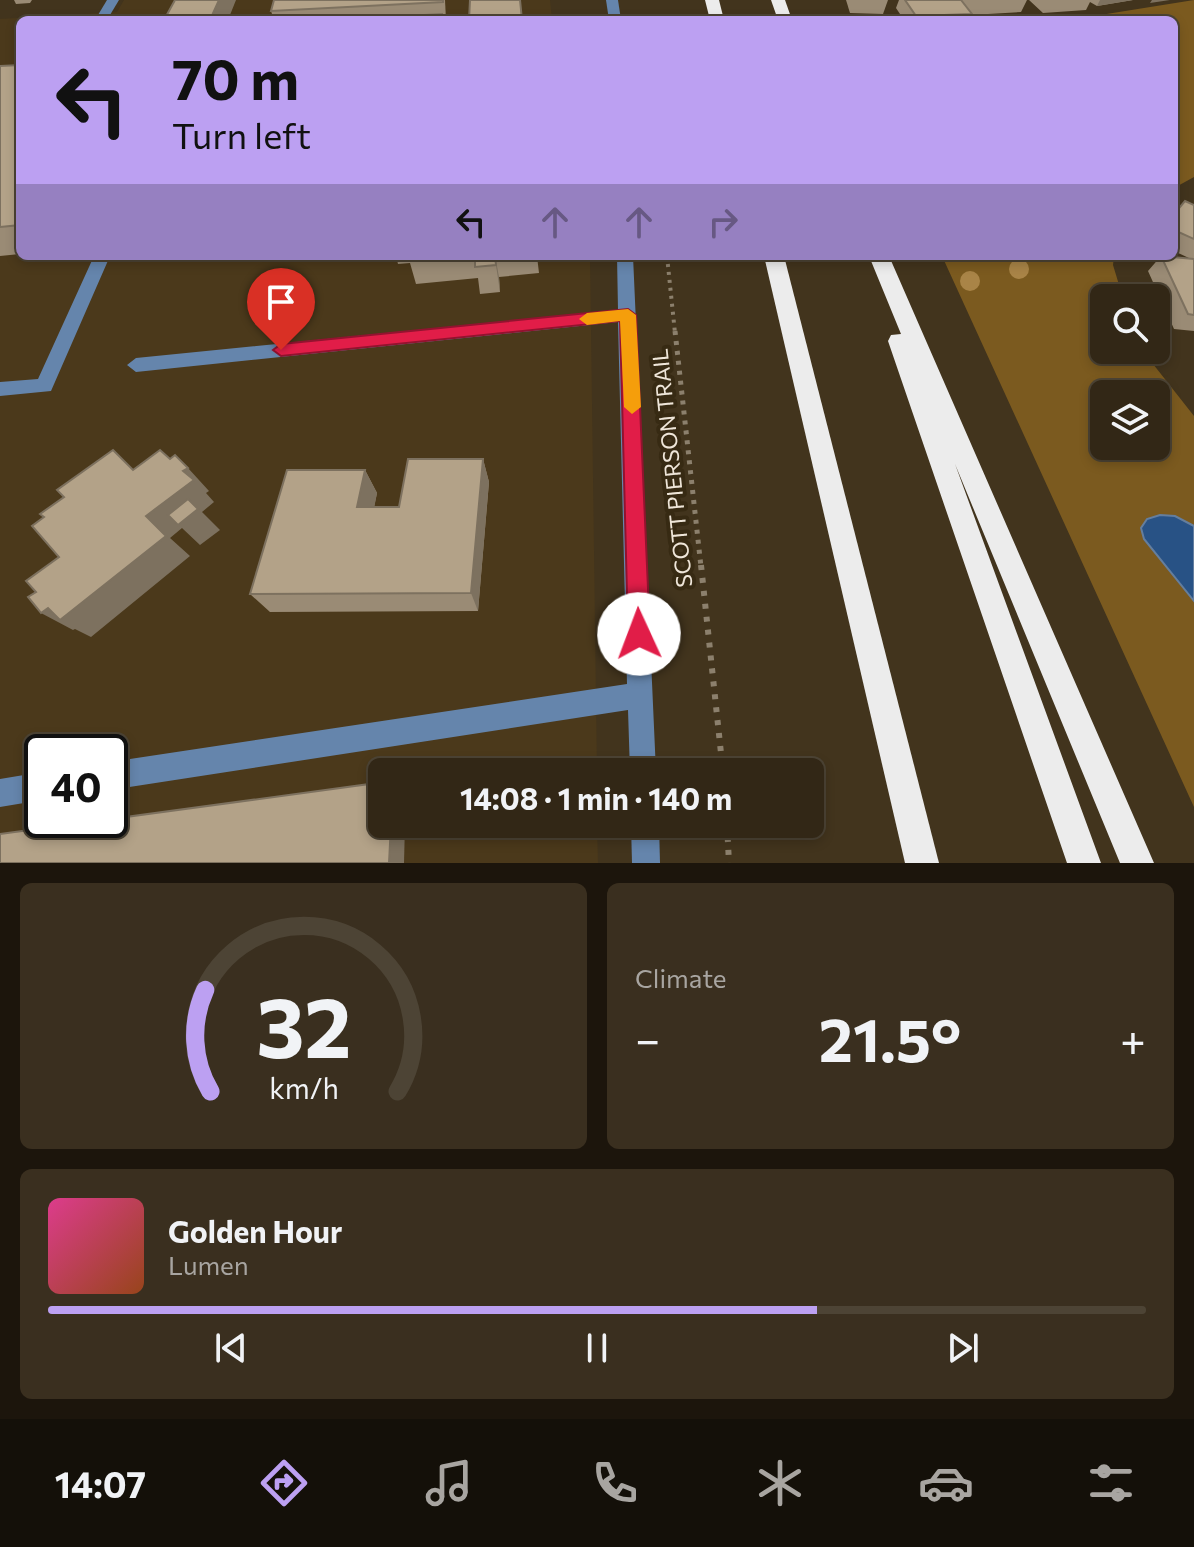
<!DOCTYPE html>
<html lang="en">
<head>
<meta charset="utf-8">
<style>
  :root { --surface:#322716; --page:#3a2f1f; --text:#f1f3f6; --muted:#a8a5a1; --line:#4d4435; --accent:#bca0f2 }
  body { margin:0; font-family:Commissioner,sans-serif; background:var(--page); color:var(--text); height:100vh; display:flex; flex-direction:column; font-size:30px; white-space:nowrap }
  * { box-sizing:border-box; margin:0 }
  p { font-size:26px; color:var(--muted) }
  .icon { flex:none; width:44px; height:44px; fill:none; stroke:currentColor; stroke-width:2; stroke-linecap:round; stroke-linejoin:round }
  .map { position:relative; height:863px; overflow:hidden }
  .sheet { display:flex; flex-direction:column; gap:20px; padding:20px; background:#1c150c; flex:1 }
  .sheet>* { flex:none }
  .banner { position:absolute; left:16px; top:16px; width:1162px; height:244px; border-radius:12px; box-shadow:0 4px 12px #0003,0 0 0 2px var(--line); background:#bca0f2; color:#111; overflow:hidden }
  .fabs { position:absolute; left:1090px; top:284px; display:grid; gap:16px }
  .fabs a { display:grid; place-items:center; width:80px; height:80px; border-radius:12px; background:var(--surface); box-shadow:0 4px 12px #0003,0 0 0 2px var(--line); font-size:40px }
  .speed { position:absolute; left:24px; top:734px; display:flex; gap:16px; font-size:40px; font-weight:700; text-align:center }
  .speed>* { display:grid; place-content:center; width:104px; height:104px; border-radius:50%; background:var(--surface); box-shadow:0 4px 12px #0003,0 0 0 2px var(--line); line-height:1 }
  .speed .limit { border:4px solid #111; border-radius:12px; background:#fff; color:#111 }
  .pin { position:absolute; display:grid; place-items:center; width:68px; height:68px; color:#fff; margin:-82px -34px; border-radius:50% 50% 50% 0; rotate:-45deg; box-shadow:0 0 8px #0007 }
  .pin .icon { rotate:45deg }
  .me { position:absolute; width:88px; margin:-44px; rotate:358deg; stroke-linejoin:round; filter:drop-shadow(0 0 6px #0008) }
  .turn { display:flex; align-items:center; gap:28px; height:168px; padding:0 24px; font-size:36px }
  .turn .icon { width:104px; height:104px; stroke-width:2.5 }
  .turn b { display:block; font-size:56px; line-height:68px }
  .lanes { display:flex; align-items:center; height:76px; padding:0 24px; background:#0003; justify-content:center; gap:40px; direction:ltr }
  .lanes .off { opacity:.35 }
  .big { font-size:60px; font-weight:700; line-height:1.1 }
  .sheet .card { flex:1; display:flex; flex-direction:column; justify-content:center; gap:12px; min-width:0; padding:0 28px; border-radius:12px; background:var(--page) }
  .sheet .dial { align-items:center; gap:0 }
  .dial svg { height:208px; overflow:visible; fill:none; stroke:var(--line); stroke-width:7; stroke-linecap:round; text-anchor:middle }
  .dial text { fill:var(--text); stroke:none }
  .song { display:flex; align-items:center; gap:24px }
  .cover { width:96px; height:96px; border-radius:12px; background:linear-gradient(135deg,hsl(330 70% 55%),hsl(20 70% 35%)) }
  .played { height:8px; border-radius:4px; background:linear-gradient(90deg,var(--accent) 70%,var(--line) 70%) }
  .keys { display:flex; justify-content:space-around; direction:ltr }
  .heat { display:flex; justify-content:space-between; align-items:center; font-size:44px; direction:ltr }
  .sheet .tiles { flex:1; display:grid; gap:20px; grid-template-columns:1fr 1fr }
  .card:last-child { grid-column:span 2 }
  .trip { position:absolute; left:368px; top:758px; width:456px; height:80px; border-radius:12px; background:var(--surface); box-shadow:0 4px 12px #0003,0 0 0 2px var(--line); font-weight:700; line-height:80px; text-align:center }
  .menu { display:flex; height:128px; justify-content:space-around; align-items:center; background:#141009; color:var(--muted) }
  .menu .icon { width:56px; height:56px }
  .menu .selected { color:var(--accent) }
  .menu b { font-size:36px; color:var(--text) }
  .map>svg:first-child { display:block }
  .built { fill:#4b391b; fill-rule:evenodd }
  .green { fill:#7b5a1f; fill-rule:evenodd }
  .water { fill:#285285; stroke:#647e9e; stroke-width:2 }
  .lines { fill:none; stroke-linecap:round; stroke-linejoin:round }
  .path-far2 { stroke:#8c806d; stroke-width:4; stroke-dasharray:3 5; stroke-linecap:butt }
  .path-far1 { stroke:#8c806d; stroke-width:5; stroke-dasharray:4 6; stroke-linecap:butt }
  .path { stroke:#8c806d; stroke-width:6; stroke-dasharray:5 8; stroke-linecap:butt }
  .minor { fill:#6585ac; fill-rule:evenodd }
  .highway { fill:#ececec; fill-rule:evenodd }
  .tree { fill:#a98447 }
  .wall { fill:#9a8b75 }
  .shaded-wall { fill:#7d715f }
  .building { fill:#b3a288; stroke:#7d715f; stroke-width:2 }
  .route { fill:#e11d48; stroke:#92132f; stroke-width:2 }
  .slow { fill:#f59e0b }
  .labels { text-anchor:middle; stroke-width:8; stroke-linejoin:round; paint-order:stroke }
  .street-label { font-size:22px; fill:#efe6d9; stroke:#372a13 }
</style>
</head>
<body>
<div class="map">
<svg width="1194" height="863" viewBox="0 0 1194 863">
  <rect width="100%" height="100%" fill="#42341d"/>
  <path class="built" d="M124,0h426l2,20h-532v236h570l7,516h-215v52h215l1,39h-598v-844l117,-7zM42,752h68v68h-68z"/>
  <g class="green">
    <path d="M1194,0v177l-20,11v-168h-105z"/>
    <path d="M942,256h172l-1,9 10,33h-19v52h38l52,66v391zM1104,394h52v52h-52z"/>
  </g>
  <path class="water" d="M1160,515l15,1 19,10v75l-50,-62 -3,-11 6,-9z"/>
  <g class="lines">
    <path class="path-far2" d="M667,256l8,77"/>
    <path class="path-far1" d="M675,331l26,236"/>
    <g class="path">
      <path d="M701,565l22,207"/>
      <path d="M727,824l2,39"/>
    </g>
    <g class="minor">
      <path d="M107,0h12l-12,20h-12z"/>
      <path d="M606,0h12l3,20h-12z"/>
      <path d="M94,256h16l-59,135 -51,5v-14l38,-3z"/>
      <path d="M617,256h16l23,516h-26l-2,-62 -518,80v-28l517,-78 -9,-362 -482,50 -9,-7 9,-7 482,-48z"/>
      <path d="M42,772v28l-42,7v-28z"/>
      <path d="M631,824h28l1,39h-28z"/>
    </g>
    <g class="highway">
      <path d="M705,0h14l5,20h-14z"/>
      <path d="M771,0h14l7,20h-14z"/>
      <path d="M764,256h20l155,607h-34z"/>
      <path d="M869,256h20l265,607h-34l-165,-399 146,399h-34l-179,-522 3,-6 10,-1z"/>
    </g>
  </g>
  <g class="tree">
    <circle cx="1019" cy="269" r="10"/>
    <circle cx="970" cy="281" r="10"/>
  </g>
  <g class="wall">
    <path d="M14,0h18l-2,3 -14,1z"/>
    <path d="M445,0l1,20h-172l-3,-9z"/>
    <path d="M846,0h42l-5,14 -33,-1z"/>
    <path d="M899,0h128l-6,12 -50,3 -2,5h-65l-8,-12z"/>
    <path d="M1029,0h104l-36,6 -7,-4 -4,8 -43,3z"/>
    <path d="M20,65v189l-20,2v-190z"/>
    <path d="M1194,205v126l-20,-2 -26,-58 13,-15 30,3 -17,-8v-37z"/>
    <path d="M396,256h141l2,17 -40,4 1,15 -20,2 -2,-16 -62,6 -6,-21 -12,1z"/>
    <path d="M483,459l6,23 -11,129 -208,1 -20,-18 115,-124 12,23 -3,14h25z"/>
  </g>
  <g class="shaded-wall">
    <path d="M219,0h17l-8,20h-18z"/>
    <path d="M1100,0h33l-36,6z"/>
    <path d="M1152,0h18l-20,3z"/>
    <path d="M495,256l4,21 1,15 -4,-27z"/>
    <path d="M483,459l6,23 -11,129 -7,-18z"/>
    <path d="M188,468l21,23 -3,2 8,9 -12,10 18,18 -20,15 -18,-17 -12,10 20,18 -99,81 -16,-8 -2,1 -32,-17 105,-97 37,-45z"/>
    <path d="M365,470l12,23 -7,36 -13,-22z"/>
    <path d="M377,783l5,3v26l-6,-3z"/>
    <path d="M391,824h14l-1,39h-15z"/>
  </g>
  <g class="building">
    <path d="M175,0h44l-9,20h-46z"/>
    <path d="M274,0h169v2l-172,9z"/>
    <path d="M470,0h50l2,20h-53z"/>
    <path d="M905,0h56l11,14 -56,2z"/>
    <path d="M442,14v6h-110z"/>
    <path d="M20,65v160l-20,2v-161z"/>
    <path d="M1185,201l9,4v34l-20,-9v-16z"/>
    <path d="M475,256h20l1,9 -21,2z"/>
    <path d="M1161,256l33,3v56l-6,-1z"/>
    <path d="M113,450l20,20 27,-20 10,9 5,-4 13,13 -5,3 11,9 -48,36 20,20 -106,84 -12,-12 -7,5 -13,-16 8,-5 -10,-11 33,-24 -27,-31 12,-9 -4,-3 24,-17 -7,-7z"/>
    <path d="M408,459h75l-12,134 -221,1 37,-124h78l-8,37h42z"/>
    <path d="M188,499l10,10 -20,16 -10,-10z"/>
    <path d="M377,783l-1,26 6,-1v16h9l-2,39h-389v-29z"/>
  </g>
  <path class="route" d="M628,309l8,6 14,319 -3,8 -8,3 -7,-3 -4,-8 -8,-313 -339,35 -8,-6 8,-6z"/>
  <path class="slow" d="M628,309l8,6 5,92 -9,7 -8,-7 -4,-86 -33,4 -8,-6 8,-6z"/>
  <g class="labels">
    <g class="street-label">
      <text transform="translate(672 468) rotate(-96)" y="8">SCOTT PIERSON TRAIL</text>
    </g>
  </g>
</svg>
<div class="fabs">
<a><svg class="icon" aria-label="search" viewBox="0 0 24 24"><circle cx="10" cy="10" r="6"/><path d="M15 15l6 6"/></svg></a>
<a><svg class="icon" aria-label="layers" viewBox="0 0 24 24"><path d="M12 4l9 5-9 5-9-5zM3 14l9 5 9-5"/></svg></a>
</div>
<div class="speed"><div class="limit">40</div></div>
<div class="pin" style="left:281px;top:350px;background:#d93025"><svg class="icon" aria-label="arrive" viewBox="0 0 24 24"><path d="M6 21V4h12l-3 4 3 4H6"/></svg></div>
<svg class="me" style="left:639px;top:634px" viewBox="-20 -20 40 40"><circle r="19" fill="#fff"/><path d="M0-13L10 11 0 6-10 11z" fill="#e11d48"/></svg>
<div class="trip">14:08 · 1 min · 140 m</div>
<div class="banner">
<div class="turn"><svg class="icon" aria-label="left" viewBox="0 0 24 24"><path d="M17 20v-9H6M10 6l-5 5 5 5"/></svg><div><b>70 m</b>Turn left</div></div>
<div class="lanes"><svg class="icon" aria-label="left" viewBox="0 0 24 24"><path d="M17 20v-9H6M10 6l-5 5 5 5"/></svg><svg class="icon off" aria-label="ahead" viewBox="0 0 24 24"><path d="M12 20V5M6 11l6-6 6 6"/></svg><svg class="icon off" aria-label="ahead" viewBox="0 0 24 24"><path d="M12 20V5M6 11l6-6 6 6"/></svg><svg class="icon off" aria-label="right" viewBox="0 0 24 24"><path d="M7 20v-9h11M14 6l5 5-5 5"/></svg></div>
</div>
</div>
<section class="sheet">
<div class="tiles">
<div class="card dial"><svg viewBox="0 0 100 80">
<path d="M14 69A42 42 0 1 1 86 69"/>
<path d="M14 69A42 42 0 0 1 12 30" stroke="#bca0f2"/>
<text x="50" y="56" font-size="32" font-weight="700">32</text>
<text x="50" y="72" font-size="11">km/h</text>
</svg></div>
<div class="card"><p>Climate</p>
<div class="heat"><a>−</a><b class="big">21.5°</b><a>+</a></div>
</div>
<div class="card">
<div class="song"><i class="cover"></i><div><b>Golden Hour</b><p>Lumen</p></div></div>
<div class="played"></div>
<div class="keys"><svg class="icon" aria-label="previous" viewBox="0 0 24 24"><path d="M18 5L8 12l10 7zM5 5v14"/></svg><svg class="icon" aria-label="pause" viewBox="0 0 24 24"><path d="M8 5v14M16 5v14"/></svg><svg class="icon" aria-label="next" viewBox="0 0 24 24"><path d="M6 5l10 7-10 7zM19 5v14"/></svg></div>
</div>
</div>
</section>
<nav class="menu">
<b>14:07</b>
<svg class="icon selected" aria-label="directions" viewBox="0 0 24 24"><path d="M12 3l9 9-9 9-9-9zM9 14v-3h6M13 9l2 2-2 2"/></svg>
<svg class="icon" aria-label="music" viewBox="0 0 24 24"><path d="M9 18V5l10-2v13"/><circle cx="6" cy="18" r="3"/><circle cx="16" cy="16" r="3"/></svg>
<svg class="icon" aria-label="phone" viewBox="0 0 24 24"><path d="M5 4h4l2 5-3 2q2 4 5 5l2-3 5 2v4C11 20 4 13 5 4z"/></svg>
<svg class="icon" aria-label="climate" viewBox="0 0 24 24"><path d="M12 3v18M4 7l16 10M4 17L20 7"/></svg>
<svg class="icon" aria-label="car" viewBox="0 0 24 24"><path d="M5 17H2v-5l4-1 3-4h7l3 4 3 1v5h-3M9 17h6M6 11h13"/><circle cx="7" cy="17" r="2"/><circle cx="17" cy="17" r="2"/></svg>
<svg class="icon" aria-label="filters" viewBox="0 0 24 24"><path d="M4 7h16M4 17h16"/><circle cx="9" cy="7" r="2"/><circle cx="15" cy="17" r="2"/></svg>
</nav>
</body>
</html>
